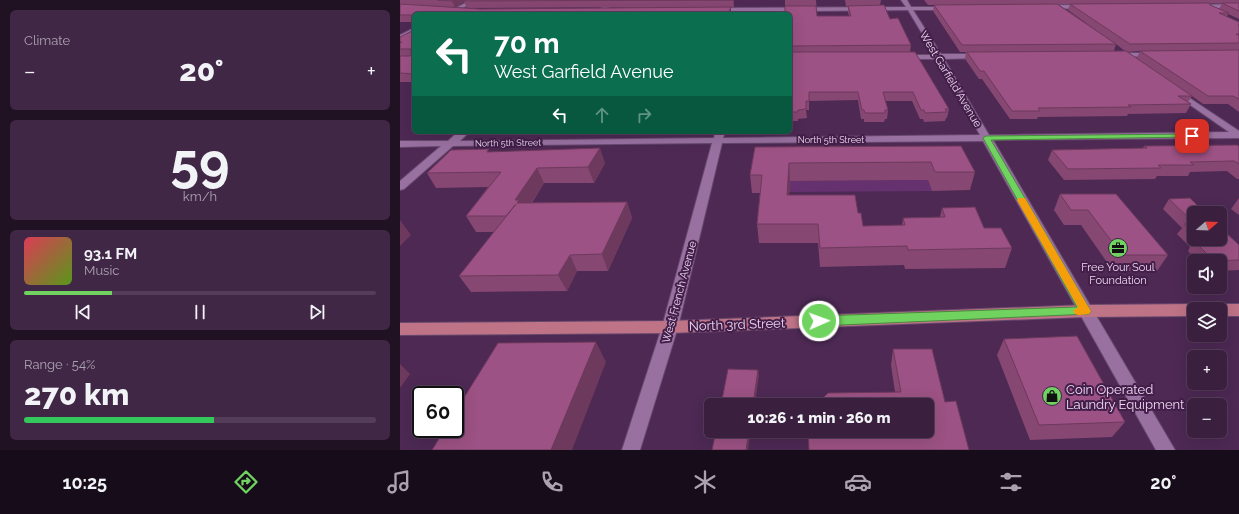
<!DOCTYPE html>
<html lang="en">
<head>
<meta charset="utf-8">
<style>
  :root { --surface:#3a1f3f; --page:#412746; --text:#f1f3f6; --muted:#aba2b0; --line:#543d59; --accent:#70d35f }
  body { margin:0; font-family:Raleway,sans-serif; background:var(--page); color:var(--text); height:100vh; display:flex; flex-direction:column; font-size:15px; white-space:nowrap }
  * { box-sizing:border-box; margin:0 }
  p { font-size:13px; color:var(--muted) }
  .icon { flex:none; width:22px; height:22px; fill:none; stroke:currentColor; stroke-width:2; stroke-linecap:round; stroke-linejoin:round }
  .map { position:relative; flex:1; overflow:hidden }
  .sheet { display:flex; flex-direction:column; gap:10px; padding:10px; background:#201123; width:400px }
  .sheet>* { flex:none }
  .banner { position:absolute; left:12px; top:12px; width:380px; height:122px; border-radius:6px; box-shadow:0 4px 16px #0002,0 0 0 1px var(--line); background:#0b6e4f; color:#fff; overflow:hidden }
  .needle { width:26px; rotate:71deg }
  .controls { position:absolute; left:787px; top:206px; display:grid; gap:8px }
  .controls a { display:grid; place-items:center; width:40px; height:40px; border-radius:6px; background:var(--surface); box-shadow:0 4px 16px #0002,0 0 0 1px var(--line); font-size:20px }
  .speed { position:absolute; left:12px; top:386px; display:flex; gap:8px; font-size:20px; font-weight:700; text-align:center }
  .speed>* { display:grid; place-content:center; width:52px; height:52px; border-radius:50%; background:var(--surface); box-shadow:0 4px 16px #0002,0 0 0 1px var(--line); line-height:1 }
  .speed .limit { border:2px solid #111; border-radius:6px; background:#fff; color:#111 }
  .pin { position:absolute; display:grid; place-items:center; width:34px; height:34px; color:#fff; margin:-17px; border-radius:8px; box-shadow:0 2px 6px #0006 }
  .me { position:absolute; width:44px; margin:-22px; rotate:88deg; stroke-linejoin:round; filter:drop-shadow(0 0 3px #0008) }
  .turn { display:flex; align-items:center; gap:14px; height:84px; padding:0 16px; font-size:18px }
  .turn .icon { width:52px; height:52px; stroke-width:2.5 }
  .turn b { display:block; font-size:28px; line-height:34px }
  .lanes { display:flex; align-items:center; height:38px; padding:0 16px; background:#0003; justify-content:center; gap:20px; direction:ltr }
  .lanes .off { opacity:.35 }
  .big { font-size:30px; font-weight:800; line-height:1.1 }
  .sheet .tile { flex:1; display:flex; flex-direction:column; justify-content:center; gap:6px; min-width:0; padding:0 14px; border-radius:6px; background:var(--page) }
  .sheet .dial { align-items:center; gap:0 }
  .dial b { font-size:52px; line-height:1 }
  .song { display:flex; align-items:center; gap:12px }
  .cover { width:48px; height:48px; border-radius:6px; background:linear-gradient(135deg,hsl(350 70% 55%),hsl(90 70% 35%)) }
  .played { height:4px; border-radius:2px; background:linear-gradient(90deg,var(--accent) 25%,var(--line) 25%) }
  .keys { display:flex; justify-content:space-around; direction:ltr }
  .heat { display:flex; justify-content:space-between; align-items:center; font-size:22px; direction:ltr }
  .charge { height:6px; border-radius:3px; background:linear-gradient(90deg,#34c759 54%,var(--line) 0) }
  .trip { position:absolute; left:304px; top:398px; width:230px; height:40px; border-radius:6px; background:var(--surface); box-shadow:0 4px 16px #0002,0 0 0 1px var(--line); font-weight:800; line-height:40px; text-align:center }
  .tabs { display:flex; height:64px; justify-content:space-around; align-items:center; background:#170c19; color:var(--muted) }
  .tabs .icon { width:28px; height:28px }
  .tabs .on { color:var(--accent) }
  .tabs b { font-size:18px; color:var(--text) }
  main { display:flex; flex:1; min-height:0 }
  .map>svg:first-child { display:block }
  .green { fill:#65316f }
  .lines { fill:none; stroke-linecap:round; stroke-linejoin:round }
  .street-casing { stroke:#67486d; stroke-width:2 }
  .primary-casing { stroke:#67486d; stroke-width:2 }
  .street { fill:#9971a1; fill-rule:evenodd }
  .primary { fill:#be7386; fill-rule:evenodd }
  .wall { fill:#864772; fill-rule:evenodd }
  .shaded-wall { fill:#6d395c }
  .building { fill:#9c5284; stroke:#6d395c }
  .route { fill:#70d35f; stroke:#49893e }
  .slow { fill:#f59e0b }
  .labels { text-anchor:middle; stroke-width:4; stroke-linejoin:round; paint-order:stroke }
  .far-street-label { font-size:9px; fill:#efd9f3; stroke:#421e49 }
  .street-label { font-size:11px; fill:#efd9f3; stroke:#421e49 }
  .poi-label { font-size:11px; fill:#efd9f3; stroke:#421e49 }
  .near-street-label { font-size:13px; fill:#efd9f3; stroke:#421e49 }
  .near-poi-label { font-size:13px; fill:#efd9f3; stroke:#421e49; text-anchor:start }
</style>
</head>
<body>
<main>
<section class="sheet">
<div class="tile"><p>Climate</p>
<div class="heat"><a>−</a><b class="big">20°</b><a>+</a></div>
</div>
<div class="tile dial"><b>59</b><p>km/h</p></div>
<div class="tile">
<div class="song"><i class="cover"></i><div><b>93.1 FM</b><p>Music</p></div></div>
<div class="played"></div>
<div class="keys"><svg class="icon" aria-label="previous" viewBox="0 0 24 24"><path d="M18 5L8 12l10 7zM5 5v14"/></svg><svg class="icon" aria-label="pause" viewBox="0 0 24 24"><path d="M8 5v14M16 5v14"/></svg><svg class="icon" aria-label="next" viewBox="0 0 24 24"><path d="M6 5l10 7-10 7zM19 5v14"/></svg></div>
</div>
<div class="tile"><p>Range · 54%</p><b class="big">270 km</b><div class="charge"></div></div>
</section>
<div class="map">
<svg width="839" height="450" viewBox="0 0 839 450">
  <rect width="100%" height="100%" fill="#4d2954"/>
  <path class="green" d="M528,180l4,11 -143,1v-7l-4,-4z"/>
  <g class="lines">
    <g class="street-casing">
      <g id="street">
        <path d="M71,0h7l-27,14h-7z"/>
        <path d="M211,0h6l-16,14h-6z"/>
        <path d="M501,0h6l4,7h40l1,1 -3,2h-36l28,44h40l3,2 -3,2 -37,1 45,76 240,-3 -56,-39v-4h3l63,42v7l-246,2 182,310h-19l-173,-309 -261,2 -44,184 -38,123h-18l40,-123 50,-184 -259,3 -49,43 -4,1v-9l41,-35 -41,1v-6h48l10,-9h11l-9,9 254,-3 1,-6h10l-2,6 257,-3 -43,-76h-36l-3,-2 3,-2h34l-27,-45 -193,2 -3,-2 3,-2 191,-1z"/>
        <path d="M839,4v4l-42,1 -3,-2 3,-2z"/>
        <path d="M647,5h38l3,2 -3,2 -40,-1 -1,-1z"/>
        <path d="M14,28v4l-14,7v-4z"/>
        <path d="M715,53h40l3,2 -3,2 -42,-1 -1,-1z"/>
      </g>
    </g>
    <g class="primary-casing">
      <g id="primary">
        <path d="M794,304l5,2 2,3h-7v7l-109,1 -415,16 -270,2v-12l270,-2 415,-16z"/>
        <path d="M820,304h19v12h-19v-7h-7l2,-3z"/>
      </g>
    </g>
    <use href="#street" class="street"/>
    <use href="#primary" class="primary"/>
  </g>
  <g class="wall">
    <path d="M0,0h334v7h-3v6l-317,1v8h-14v-18l45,3 -45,-3zM64,2l3,6 225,-1 -212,2 -25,-2z"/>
    <path d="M385,0h31l1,16h32l-1,-4v-6h-2l-1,-6h36l-1,5 10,14 21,26 -1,7 39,57 -2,9h-1l-1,3 -21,1 -1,-3h-3l-8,-18h-27l3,9 -1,9h-2l-1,3h-20v-3h-3l-3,-19 -49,1v9h-3l1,8 -9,1v2h-8v-107l-5,-2z"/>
    <path d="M524,0h315v3l-169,1 140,1 9,4 3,-6h17v16l-11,-5 -1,3 12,5v90l-11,-8h-25l-11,-8 -4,6 3,2 -5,9 -58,1 -1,2 -89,1 -1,2h-27l-28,-40h-3l-14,-20 1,-7h-6l-27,-41 1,-6h-6zM658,4h12l-2,6 28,20zM716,44l10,8 14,-1 -3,7 -23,-7z"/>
    <path d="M14,30v52h-14v-45z"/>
    <path d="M561,146l14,26 -5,18 -38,1 -4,-11 -138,1 -1,14 69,18 5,13 39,-1 1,-7 37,-1 2,-9 42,20 28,20 -7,20 -100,1 -1,-4 -84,2 -2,-24h-59l-2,-19 3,-31h-8l-2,-18 5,-28z"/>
    <path d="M744,146h95v33h-2l-10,-8 -37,1 -2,4h-31l-2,3 -91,1 -16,-20 4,-10 91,-2z"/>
    <path d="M90,152l115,11 -11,20h-50l-12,20 95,-1 5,16 -24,53h-31l-10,20 -96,1 -12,-16 35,-44h-18l-10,-16 22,-29 -52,1 -9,-15z"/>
    <path d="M660,194l108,61 -11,16h-44l-32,-46h-17l-10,-15z"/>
    <path d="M839,198v17l-8,-6z"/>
    <path d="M769,199l25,14v26h26l19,6v25l-19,1v-10h-23l-9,-10 2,-4 -13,-13 5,-6 -19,-19z"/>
    <path d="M604,339l121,83 -13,15 -82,3 -33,-85z"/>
    <path d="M493,349l52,53 -50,-10 -4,-27z"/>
  </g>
  <g class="shaded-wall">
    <path d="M53,0h15l-4,1v1l-9,5 -3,-6z"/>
    <path d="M333,0h1v7z"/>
    <path d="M331,7v7h-3z"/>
    <path d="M200,148l5,15 -11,20 -6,-16z"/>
    <path d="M389,163l1,18 -2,33 -1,-19z"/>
    <path d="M137,168l7,15 -19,30 -10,-13z"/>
    <path d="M227,202l5,16 -24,53 -6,-17z"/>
    <path d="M0,220l11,15 -11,11z"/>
    <path d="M170,255l7,16 -10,20 -9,-16z"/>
    <path d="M196,342l10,20 -34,88h-21z"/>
    <path d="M0,364l10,10 -10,14z"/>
    <path d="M358,370l1,5 -4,30h-2z"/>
    <path d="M349,431h2l-3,19h-2z"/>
  </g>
  <g class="building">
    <path d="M37,0h16l-1,1z"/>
    <path d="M66,0h267l-269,1z"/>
    <path d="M809,3l1,2 19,8h-10l20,9v3h-1l1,1v8h-3l3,2v7l-109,1 -60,-40z"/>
    <path d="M822,3h17v8z"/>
    <path d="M0,4l80,5 251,-2 -3,7h-314v1h-14z"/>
    <path d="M657,4l59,40 -154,1 -28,-40z"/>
    <path d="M484,5l6,14 8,-1 13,27 -121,1v-32h-11v-2h6v-6h31l1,10h34l-3,-10z"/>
    <path d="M14,30v44l-14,-1v-17h10l1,-2v-5h-11v-6l2,-1h-2v-5z"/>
    <path d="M839,50v49l-6,-3h-25l-68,-45z"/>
    <path d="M726,51l66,45h-14l13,8 -63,1 3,2 -93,1 2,3h-28l-28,-40h-4l-13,-19z"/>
    <path d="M390,52h125l34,57h-4l2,3 -22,1 -1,-3h-3l-8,-18h-30l5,18h-3v3h-20l-1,-3h-2l-4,-18h-49v9h-3v8l-8,1v2h-8z"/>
    <path d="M837,145l2,1v18l-5,-3 -44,1 4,3h-36l3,3 -93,1 -16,-19 95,-2 -3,-2z"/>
    <path d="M561,146l14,26h-40l-4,-10 -142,1 -2,32h68l3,18h3l2,13 42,-1 -2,-7 42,-1 -3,-9 33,-1 9,21h17l11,20 -104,2 -1,-4 -87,2 -2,-24h-61l5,-49h-12l5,-28z"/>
    <path d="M200,148l-12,19 -51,1 -22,32h4l-2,3 110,-1 -25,52 -32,1 -12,20 -99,1 57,-72 -10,12h-40l35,-44 -74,1 24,-23 38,-1 -2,3z"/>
    <path d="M660,194h56l52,61h-46l-34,-45h-17z"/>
    <path d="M790,198l15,15h-11v10l-25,-24z"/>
    <path d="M784,224h10v11z"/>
    <path d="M820,227l19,18v15l-25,1 -20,-20 7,1 -3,-3h22z"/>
    <path d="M677,336l48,86 -86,3 -35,-86z"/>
    <path d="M196,342l-45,108h-119l13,-21h10v-17l43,-69z"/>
    <path d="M493,349h39l13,53 11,-1 13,49h-160l-1,-19h119v-26h-111l12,-12 73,-1z"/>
    <path d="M328,369l30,1 -5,35h-32z"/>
    <path d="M316,431h33l-3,19h-34z"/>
  </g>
  <path class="route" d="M792,134l4,2 -2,1 -203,3 98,168 2,3 -2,3 -270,12 -4,-2 -2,-3 2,-3 4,-2 258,-9 -94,-169 3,-2z"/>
  <path class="slow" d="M619,198h6l1,2 63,108 2,3 -2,3 -10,1 -4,-1 -2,-3 5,-4 -61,-107z"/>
  <defs>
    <g id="office-disc" transform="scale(1)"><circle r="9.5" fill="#70d35f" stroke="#421e49"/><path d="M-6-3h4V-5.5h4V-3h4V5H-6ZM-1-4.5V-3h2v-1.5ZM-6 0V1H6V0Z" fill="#111"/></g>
    <g id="shop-disc" transform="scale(1)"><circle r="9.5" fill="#70d35f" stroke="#421e49"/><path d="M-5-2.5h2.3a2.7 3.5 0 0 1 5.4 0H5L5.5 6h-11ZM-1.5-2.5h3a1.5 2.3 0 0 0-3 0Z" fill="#111"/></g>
  </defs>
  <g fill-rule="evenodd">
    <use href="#office-disc" x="718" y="248"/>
    <use href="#shop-disc" x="652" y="396"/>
  </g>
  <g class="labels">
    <g class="far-street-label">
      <text x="431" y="143">North 5th Street</text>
      <text transform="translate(108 143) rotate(-1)" y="3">North 5th Street</text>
    </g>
    <g class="street-label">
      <text transform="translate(551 79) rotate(59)" y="4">West Garfield Avenue</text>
      <text transform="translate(279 292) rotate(-75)" y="4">West French Avenue</text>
    </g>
    <g class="poi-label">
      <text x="718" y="271">Free Your Soul<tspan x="718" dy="13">Foundation</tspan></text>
    </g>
    <g class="near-street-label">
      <text transform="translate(337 324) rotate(-2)" y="5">North 3rd Street</text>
    </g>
    <g class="near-poi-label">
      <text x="666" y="394">Coin Operated<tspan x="666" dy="15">Laundry Equipment</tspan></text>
    </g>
  </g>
</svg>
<div class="controls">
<a><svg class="needle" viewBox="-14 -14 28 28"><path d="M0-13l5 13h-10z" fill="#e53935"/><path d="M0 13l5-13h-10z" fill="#aba2b0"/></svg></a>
<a><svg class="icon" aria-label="sound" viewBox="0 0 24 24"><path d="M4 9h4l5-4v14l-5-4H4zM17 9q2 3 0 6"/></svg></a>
<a><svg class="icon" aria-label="layers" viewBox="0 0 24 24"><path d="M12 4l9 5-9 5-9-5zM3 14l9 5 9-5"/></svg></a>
<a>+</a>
<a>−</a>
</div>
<div class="speed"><div class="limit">60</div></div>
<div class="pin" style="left:792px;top:136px;background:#d93025"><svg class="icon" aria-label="arrive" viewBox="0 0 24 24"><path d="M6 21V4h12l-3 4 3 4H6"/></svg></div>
<svg class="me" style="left:419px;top:321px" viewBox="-20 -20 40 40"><circle r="17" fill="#70d35f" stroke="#fff" stroke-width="3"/><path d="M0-11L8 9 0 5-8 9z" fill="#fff"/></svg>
<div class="trip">10:26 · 1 min · 260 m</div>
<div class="banner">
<div class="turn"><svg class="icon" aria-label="left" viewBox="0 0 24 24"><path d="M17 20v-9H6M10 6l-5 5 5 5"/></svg><div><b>70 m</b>West Garfield Avenue</div></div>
<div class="lanes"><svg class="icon" aria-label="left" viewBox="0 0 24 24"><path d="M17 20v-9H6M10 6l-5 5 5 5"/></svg><svg class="icon off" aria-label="ahead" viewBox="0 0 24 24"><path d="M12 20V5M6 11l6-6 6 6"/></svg><svg class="icon off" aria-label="right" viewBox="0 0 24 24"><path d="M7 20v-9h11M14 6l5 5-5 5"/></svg></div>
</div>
</div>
</main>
<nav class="tabs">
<b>10:25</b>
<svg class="icon on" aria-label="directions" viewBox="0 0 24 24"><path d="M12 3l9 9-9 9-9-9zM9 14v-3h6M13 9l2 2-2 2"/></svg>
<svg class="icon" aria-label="music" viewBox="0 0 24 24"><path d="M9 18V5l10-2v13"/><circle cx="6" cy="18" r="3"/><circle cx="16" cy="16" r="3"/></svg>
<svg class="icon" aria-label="phone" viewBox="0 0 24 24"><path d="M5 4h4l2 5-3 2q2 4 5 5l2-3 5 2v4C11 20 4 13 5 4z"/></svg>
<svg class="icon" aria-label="climate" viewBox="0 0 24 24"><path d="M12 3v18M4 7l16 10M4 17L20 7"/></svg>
<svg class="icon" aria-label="car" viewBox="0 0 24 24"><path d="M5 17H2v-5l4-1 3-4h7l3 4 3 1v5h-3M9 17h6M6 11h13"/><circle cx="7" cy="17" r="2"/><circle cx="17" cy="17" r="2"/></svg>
<svg class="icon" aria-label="filters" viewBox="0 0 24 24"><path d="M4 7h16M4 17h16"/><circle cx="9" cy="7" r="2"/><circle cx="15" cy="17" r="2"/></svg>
<b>20°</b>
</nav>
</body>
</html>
